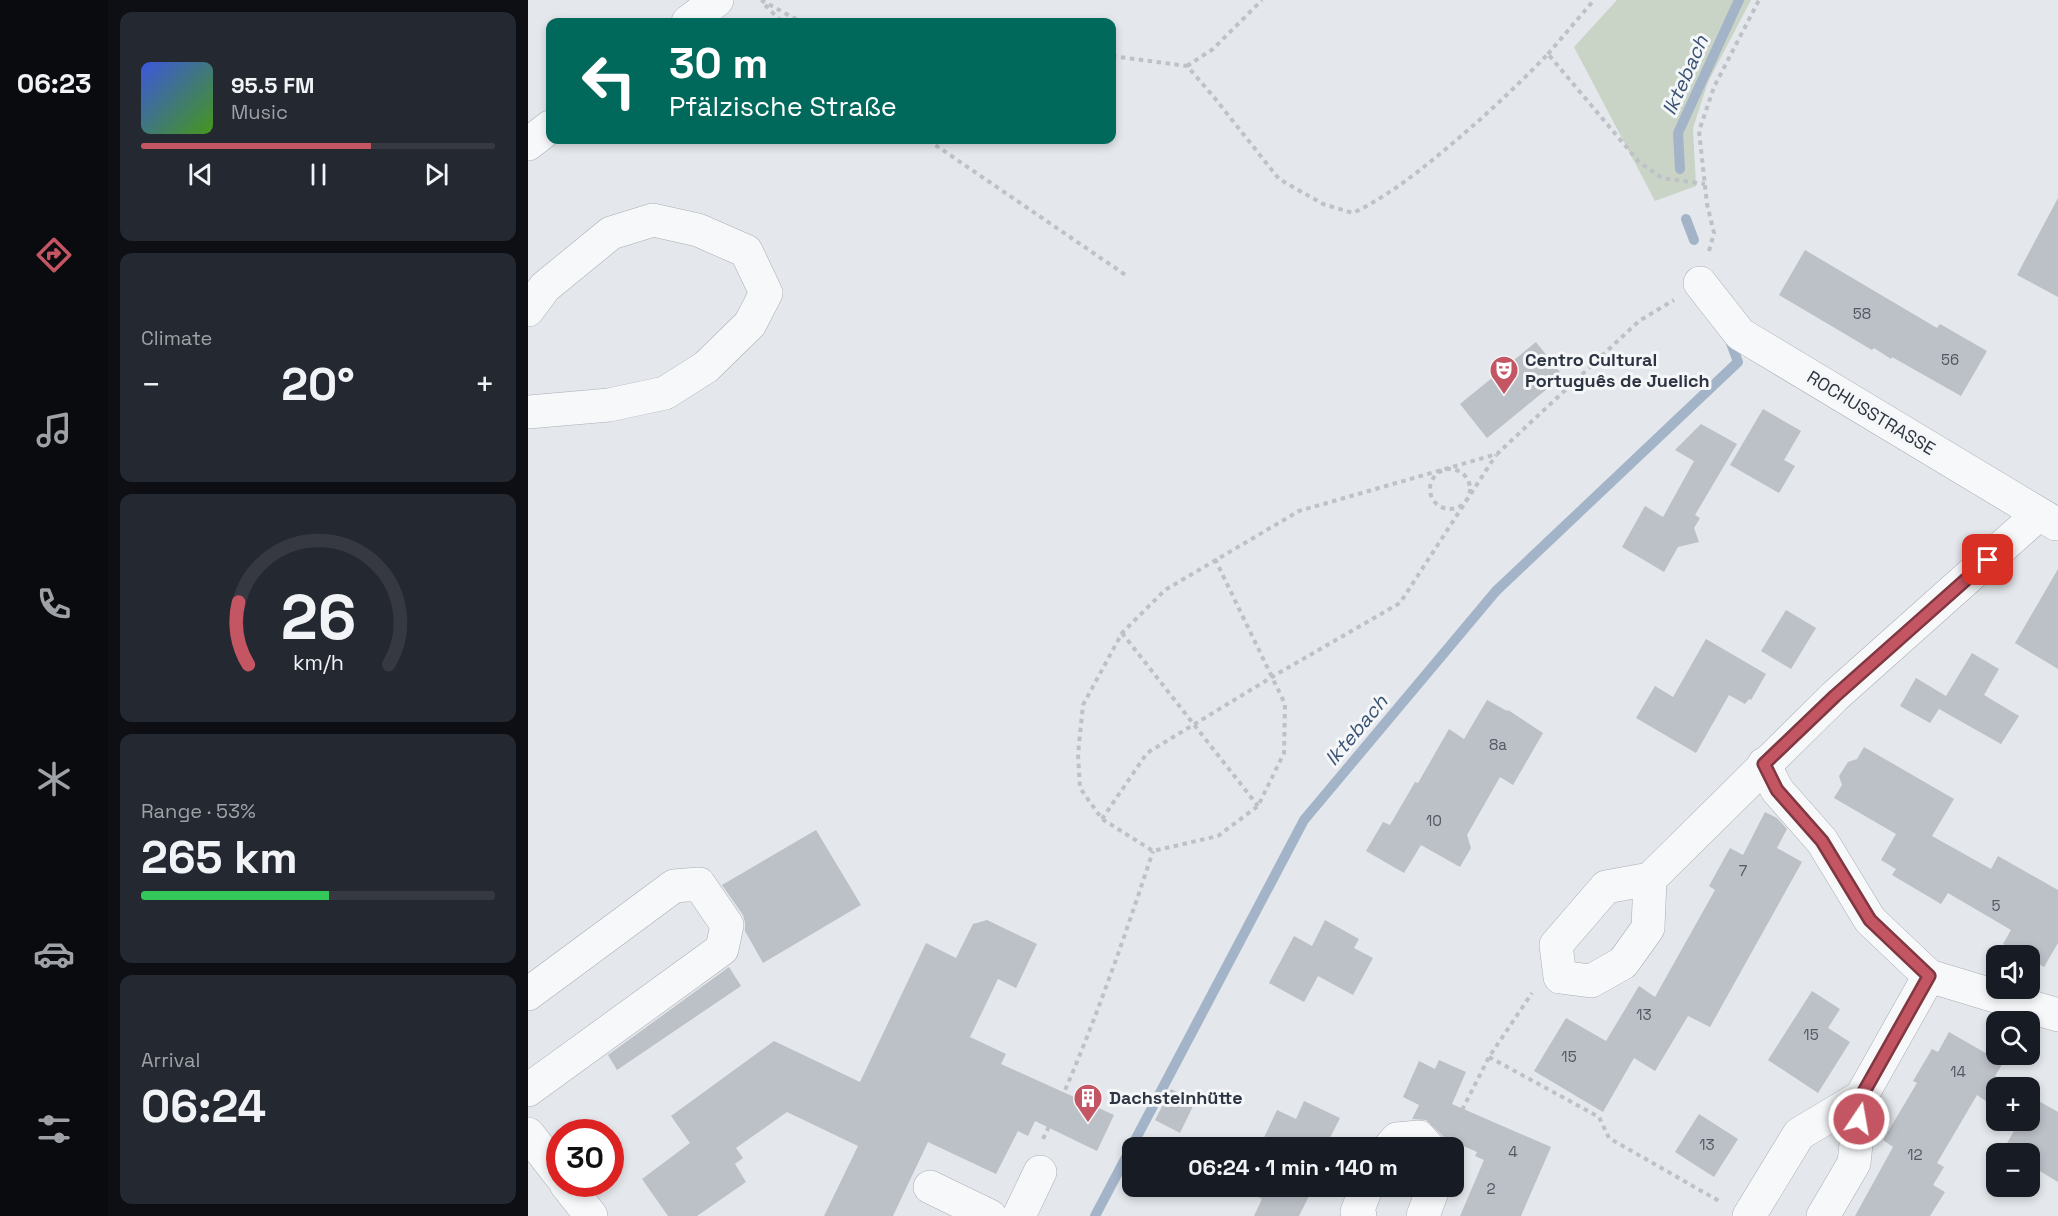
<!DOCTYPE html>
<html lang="en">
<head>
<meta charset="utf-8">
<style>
  :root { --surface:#171b24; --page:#242831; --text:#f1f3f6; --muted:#9ea1a6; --line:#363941; --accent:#c45563 }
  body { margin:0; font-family:"Space Grotesk",sans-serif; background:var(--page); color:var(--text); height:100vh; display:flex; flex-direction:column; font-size:22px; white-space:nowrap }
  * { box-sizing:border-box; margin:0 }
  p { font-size:20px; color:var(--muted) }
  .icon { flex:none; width:33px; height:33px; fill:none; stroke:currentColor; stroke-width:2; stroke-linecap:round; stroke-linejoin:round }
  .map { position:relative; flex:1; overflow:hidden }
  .sheet { display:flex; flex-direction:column; gap:12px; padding:12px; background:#0d0f14; width:420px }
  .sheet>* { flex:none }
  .banner { position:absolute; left:18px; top:18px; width:570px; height:126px; border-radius:12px; box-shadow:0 3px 9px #0003; background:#00695c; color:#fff; overflow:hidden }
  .controls { position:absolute; left:1458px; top:945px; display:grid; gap:12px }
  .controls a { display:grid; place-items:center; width:54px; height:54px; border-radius:12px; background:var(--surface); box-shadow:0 3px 9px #0003; font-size:30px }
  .speed { position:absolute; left:18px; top:1119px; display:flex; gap:12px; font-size:30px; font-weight:700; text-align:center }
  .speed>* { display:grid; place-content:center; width:78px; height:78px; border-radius:50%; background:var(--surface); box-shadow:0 3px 9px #0003; line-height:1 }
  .speed .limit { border:9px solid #d22; background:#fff; color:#111 }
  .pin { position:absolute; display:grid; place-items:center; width:51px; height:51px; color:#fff; margin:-26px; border-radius:12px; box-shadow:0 3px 9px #0006 }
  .me { position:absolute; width:66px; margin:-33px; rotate:12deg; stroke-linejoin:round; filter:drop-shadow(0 0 4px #0008) }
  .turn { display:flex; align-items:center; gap:21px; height:126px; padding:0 24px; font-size:27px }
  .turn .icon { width:78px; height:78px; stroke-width:2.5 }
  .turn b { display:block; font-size:42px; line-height:51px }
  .big { font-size:45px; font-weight:800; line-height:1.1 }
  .sheet .tile { flex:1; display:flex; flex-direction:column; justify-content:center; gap:9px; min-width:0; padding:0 21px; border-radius:12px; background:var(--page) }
  .sheet .dial { align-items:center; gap:0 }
  .dial svg { height:156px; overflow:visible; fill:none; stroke:var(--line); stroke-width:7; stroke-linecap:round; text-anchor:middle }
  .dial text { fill:var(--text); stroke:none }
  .song { display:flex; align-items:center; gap:18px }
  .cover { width:72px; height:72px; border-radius:9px; background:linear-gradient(135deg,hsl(230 70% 55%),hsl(100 70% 35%)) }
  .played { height:6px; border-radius:3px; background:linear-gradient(90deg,var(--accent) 65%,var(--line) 65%) }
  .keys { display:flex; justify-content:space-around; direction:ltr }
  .heat { display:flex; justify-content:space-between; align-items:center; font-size:33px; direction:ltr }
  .charge { height:9px; border-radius:4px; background:linear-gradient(90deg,#34c759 53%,var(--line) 0) }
  .trip { position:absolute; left:594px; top:1137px; width:342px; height:60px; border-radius:12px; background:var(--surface); box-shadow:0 3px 9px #0003; font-weight:800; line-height:60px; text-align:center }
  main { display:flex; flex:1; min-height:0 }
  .tabs { display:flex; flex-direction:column; width:108px; justify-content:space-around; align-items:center; background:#090b0e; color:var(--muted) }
  .tabs .icon { width:42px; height:42px }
  .tabs .selected { color:var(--accent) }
  .tabs b { font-size:27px; color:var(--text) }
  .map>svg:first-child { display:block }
  .green { fill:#c9d4c6 }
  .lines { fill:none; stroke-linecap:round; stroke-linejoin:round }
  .stream { stroke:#a3b4c8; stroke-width:10 }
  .building { fill:#bcc0c7 }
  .minor-casing { stroke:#a9aeb5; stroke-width:34 }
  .path { stroke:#bec1c6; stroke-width:4; stroke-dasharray:4.5 4.5; stroke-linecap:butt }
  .minor { stroke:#f7f8fa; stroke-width:33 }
  .route-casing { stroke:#7f3740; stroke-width:15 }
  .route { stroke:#c45563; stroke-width:10 }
  .labels { text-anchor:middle; stroke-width:6; stroke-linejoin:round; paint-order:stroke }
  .number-label { font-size:15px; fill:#515763 }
  .poi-label { font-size:18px; font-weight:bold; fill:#2d3442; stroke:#f4f6f8; text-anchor:start }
  .street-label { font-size:18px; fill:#2d3442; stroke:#f4f6f8 }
  .water-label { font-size:20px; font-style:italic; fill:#3a5273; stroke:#f4f6f8 }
</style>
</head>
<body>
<main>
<nav class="tabs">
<b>06:23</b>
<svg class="icon selected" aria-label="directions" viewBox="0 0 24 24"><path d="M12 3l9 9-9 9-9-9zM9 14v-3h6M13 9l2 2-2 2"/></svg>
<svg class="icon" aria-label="music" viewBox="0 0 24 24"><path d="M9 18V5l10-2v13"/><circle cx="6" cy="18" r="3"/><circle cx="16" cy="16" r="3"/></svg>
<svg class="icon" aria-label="phone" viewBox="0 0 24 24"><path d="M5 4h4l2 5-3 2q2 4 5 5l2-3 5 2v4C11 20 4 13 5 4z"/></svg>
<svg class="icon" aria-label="climate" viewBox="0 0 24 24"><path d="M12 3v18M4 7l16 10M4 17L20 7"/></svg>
<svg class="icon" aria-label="car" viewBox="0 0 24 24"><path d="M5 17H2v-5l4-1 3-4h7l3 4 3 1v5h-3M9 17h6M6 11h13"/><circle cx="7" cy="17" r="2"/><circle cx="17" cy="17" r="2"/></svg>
<svg class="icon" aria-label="filters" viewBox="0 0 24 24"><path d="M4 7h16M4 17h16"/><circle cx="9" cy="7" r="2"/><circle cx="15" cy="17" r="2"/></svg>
</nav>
<section class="sheet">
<div class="tile">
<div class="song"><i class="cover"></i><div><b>95.5 FM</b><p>Music</p></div></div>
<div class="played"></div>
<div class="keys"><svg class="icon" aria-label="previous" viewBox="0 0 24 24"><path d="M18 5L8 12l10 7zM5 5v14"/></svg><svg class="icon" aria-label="pause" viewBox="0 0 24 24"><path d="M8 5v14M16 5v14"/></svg><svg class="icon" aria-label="next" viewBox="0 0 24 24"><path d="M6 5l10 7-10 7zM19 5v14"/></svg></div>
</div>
<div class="tile"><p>Climate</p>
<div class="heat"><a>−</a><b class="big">20°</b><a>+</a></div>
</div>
<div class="tile dial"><svg viewBox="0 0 100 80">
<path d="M14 69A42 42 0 1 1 86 69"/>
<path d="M14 69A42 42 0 0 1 9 37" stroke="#c45563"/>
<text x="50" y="56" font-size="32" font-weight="700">26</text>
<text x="50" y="72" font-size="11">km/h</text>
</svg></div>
<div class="tile"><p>Range · 53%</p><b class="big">265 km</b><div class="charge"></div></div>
<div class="tile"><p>Arrival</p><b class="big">06:24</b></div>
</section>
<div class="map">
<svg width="1530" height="1216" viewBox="0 0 1530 1216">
  <rect width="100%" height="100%" fill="#e4e7eb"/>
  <path class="green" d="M1089,0h134l-43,82 -15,46 3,58 -41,15 -81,-154z"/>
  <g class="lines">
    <g class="stream">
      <path d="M1152,169l-2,-36 61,-133"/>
      <path d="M1158,219l8,21"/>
      <path d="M567,1216l209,-396 192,-229 242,-229 -7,-19"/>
    </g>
  </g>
  <g class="building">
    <path d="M1530,198v99l-41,-22z"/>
    <path d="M1277,250l132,78 3,-4 47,27 -26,45 -69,-39 -1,2 -17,-11 -2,2 -93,-55z"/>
    <path d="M1008,342l27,34 -76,62 -27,-34z"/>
    <path d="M1235,409l38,22 -17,29 11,6 -16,27 -49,-28z"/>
    <path d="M1173,424l36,20 -42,71 5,3 -6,10 5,14 -21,5 -14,25 -42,-25 23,-41 18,11 31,-56 -19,-11z"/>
    <path d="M1530,569v100l-43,-26z"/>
    <path d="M1258,610l30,18 -25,41 -30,-18z"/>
    <path d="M1178,639l60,35 -15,26 -2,-1 -4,5 -16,-9 -33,58 -60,-35 19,-32 18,11z"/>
    <path d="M1444,653l27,16 -15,26 35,21 -18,28 -62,-35 -9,14 -30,-17 16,-28 30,18z"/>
    <path d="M959,700l20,11 1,-1 35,23 -30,52 -13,-8 -33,58 4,13 -11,19 -39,-22 -17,28 -38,-22 17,-29 7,3 25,-43 3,1 31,-54 15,10z"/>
    <path d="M1336,747l90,52 -22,37 59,33 7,-13 60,34v53l-14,24 -14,-8v-3h-7l-20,-12 8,-14 -63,-37 -7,11 -49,-29 4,-6 -15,-9 15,-26 -62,-36 8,-13 -3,-9 9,-14 9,-3z"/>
    <path d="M1237,812l12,6 10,11 -10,19 25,14 -92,165 -22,-11 -33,55 -21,-13 -31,54 -69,-41 32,-53 40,23 33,-55 16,11 60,-107 -6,-4 21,-38 13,7z"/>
    <path d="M288,830l45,75 -98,58 -18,-32v-9l-2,-7 -21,-30z"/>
    <path d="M459,920l50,24 -21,44 -18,-9 -28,58 36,17 -5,10 113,51 -17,36 -62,-30 -7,15 -10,-5 -22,43 -68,-32 -35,74h-69l34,-70 -71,-34 -51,36 7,10 -8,6 11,18 -49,34h-29l-26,-37 48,-36 -19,-27 103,-75 86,41 66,-139 30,15 17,-34z"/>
    <path d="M797,920l34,19 -5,9 19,10 -20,37 -35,-19 -14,26 -35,-19 25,-47 18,10z"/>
    <path d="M201,967l12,19 -124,84 -9,-15z"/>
    <path d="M1284,991l28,18 -12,19 22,14 -32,51 -50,-33z"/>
    <path d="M1421,1032l54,31 -8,13 20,12h-19v20l-19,-13 -40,68 7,4 -11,18 12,7 -15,24h-75l38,-69 -10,-7 34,-57 -4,-2 19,-32 6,3z"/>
    <path d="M911,1060l27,12 -14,32 99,43 -30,69h-61l24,-56 -9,-4 2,-4 -33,-15 -18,-17 -14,-1 7,-14 -16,-8 16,-36 16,8z"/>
    <path d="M643,1089l24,13 -15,31 -25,-13z"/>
    <path d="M1502,1096l28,16v70l-28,-17v-11h-29l18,-32 -2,-2h13z"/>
    <path d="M776,1101l36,17 -15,30h-66l18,-38 19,9z"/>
    <path d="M1171,1114l39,25 -24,38 -39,-25z"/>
    <path d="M724,1186h62l-15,30h-45l8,-17 -12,-6z"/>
  </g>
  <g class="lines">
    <g class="minor-casing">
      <g id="minor">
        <path d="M160,22l29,-22"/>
        <path d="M0,144l22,-17"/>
        <path d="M1172,283l40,51 316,190"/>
        <path d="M0,310l17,-23 66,-54 42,-13 45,10 48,21 20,42 -16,31 -44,43 -41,26 -56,12 -81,7"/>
        <path d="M1236,764l13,26 45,51 48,79 59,56 129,39"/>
        <path d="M1122,879l-44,8 -50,58 4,32 31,4 32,-18 25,-35 2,-49 185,-183 204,-182"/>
        <path d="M0,994l146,-108 25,-2 28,41 -5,24 -194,141"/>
        <path d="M0,1134l32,41"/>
        <path d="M861,1148l8,-9 22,-2 10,11"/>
        <path d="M38,1184l25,32"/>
        <path d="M402,1187l60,29"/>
        <path d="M491,1216l21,-44"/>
        <path d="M832,1216l-3,-4 10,-26"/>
        <path d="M895,1216l11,-30"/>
        <path d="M1221,1216l50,-82 62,-37"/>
        <path d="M1295,1216l31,-53 7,-66 68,-121"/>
      </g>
    </g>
    <g class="path">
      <path d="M233,0l40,22"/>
      <path d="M237,5l17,17"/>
      <path d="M1020,54l46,-54"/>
      <path d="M584,56l75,10 26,30 66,83 44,25 30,9c35,-17 64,-40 94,-65 36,-30 69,-61 101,-94l91,108 23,16 43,6"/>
      <path d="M659,66l26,-17 49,-49"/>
      <path d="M400,140l199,136"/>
      <path d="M1181,251l5,-18 -7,-29 -8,-73 15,-44 45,-87"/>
      <circle cx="922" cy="489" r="20"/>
      <path d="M687,559l70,145 -1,49 -26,53 -40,30 -65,15 -51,-32 -22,-31 -2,-34 5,-49 39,-72 43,-43 134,-79 198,-57 142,-133 35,-21"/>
      <path d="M594,633l136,173"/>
      <path d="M574,819l45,-66 125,-76 128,-74 96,-148"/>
      <path d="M961,1057l110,60 10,21 110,63"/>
      <path d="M926,1126l35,-69 43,-64"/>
      <path d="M515,1139c44,-93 78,-191 110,-288"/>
    </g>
    <use href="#minor" class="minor"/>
  </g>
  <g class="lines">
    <g class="route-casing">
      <path id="route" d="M1331,1119l2,-22 68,-121 -59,-56 -48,-79 -45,-51 -13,-26 71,-68 153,-136"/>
    </g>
    <use href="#route" class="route"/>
  </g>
  <defs>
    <g id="theatre-pin" transform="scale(1.5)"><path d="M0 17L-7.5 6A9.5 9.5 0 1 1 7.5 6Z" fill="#c45563" stroke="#f4f6f8"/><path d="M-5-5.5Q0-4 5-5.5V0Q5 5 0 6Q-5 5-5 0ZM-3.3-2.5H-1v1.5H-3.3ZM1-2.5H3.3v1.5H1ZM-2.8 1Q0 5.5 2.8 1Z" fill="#fff"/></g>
    <g id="building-pin" transform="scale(1.5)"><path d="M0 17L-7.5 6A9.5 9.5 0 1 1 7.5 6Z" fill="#c45563" stroke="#f4f6f8"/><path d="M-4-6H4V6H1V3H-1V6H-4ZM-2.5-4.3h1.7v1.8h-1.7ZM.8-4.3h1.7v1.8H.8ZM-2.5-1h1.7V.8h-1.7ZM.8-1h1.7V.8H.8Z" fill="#fff"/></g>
  </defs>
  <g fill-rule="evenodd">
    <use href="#theatre-pin" x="976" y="370"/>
    <use href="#building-pin" x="560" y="1098"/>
  </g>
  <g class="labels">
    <g class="number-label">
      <text x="1334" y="319">58</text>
      <text x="1422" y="365">56</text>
      <text x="970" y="750">8a</text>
      <text x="906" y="826">10</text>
      <text x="1215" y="876">7</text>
      <text x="1468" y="911">5</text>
      <text x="1116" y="1020">13</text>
      <text x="1283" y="1040">15</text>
      <text x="1041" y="1062">15</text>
      <text x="1430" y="1077">14</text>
      <text x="1179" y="1150">13</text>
      <text x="985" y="1157">4</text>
      <text x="1387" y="1160">12</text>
      <text x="963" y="1194">2</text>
    </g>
    <g class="poi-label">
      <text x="997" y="366">Centro Cultural<tspan x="997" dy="21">Português de Juelich</tspan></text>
      <text x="581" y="1104">Dachsteinhütte</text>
    </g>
    <g class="street-label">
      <text transform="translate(1343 413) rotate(31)" y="6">ROCHUSSTRASSE</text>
    </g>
    <g class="water-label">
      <text transform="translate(1157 75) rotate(-66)" y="7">Iktebach</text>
      <text transform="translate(828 730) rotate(-50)" y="7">Iktebach</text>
    </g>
  </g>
</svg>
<div class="controls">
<a><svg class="icon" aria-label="sound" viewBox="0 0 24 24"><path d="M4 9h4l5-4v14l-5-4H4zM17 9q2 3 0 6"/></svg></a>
<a><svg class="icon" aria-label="search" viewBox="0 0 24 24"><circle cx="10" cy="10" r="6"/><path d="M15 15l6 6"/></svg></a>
<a>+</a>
<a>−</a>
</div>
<div class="speed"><div class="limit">30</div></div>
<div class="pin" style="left:1460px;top:560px;background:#d93025"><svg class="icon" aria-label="arrive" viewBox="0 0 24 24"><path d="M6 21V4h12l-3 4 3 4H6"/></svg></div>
<svg class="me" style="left:1331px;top:1119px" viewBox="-20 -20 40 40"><circle r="17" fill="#c45563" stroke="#fff" stroke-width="3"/><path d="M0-11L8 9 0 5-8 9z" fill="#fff"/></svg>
<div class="trip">06:24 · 1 min · 140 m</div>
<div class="banner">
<div class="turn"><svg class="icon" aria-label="left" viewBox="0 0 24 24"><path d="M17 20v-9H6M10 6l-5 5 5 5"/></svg><div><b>30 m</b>Pfälzische Straße</div></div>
</div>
</div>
</main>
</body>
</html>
